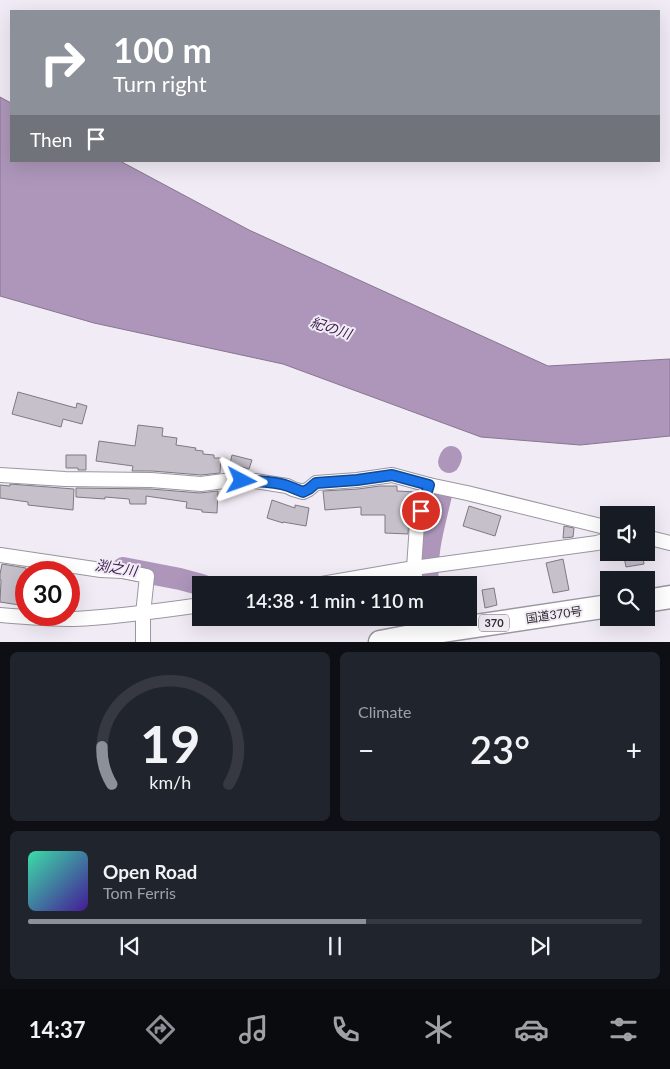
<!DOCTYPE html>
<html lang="en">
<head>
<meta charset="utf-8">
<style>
  :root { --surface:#171b24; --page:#20242c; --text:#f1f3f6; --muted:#9ea1a6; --line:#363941; --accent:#8c9099 }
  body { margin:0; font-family:Lato,"Noto Sans JP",sans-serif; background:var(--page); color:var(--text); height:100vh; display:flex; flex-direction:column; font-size:19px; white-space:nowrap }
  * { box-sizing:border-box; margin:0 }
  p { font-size:16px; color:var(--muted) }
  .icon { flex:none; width:28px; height:28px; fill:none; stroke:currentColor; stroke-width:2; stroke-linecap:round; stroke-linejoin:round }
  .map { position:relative; height:642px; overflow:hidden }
  .details { display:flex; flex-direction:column; gap:10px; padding:10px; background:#0d0f14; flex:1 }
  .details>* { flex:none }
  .banner { position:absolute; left:10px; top:10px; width:650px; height:152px; border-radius:0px; box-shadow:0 5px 20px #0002; background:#8c9099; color:#fff; overflow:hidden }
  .buttons { position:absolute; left:600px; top:506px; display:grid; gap:10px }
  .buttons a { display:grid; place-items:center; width:55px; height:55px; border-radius:0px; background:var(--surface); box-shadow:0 5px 20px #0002; font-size:25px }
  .speed { position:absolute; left:15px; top:561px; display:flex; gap:10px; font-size:25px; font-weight:700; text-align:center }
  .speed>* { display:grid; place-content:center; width:65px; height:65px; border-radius:50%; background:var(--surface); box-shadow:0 5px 20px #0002; line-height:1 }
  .speed .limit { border:8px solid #d22; background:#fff; color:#111 }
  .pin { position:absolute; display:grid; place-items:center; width:42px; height:42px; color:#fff; margin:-21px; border:2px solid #fff; border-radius:50%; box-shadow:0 1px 5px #0007 }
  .me { position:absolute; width:55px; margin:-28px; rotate:94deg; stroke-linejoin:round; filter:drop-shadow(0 0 4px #0008) }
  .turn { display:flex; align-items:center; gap:18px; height:105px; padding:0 20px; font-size:22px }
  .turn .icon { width:65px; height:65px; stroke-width:2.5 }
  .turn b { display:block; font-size:35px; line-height:42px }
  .then { display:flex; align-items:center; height:48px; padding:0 20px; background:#0003; gap:10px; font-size:19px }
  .big { font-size:38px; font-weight:600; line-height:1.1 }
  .details .tile { flex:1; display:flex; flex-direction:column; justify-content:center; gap:8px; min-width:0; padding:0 18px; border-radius:8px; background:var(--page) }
  .details .dial { align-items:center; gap:0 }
  .dial svg { height:130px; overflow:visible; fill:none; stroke:var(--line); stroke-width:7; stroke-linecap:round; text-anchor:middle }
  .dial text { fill:var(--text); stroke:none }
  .song { display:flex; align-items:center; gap:15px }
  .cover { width:60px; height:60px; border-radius:8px; background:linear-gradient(135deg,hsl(160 70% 55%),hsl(260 70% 35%)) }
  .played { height:5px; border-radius:2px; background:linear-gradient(90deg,var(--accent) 55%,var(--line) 55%) }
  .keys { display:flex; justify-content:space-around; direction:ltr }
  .heat { display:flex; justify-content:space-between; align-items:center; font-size:28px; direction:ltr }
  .details .tiles { flex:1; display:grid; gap:10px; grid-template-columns:1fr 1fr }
  .tile:last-child { grid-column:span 2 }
  .trip { position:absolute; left:192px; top:576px; width:285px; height:50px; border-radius:0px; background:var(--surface); box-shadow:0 5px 20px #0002; font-weight:600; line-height:50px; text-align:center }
  .tabs { display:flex; height:80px; justify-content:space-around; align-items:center; background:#090b0e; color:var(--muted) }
  .tabs .icon { width:35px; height:35px }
  .tabs .current { color:var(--accent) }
  .tabs b { font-size:22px; color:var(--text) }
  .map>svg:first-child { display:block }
  .water { fill:#ad96ba; stroke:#877691 }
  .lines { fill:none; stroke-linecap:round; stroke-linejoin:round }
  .river { stroke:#ad96ba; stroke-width:22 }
  .building { fill:#c6c0ca; stroke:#7e7982 }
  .minor-casing { stroke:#9b969f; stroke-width:16 }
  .trunk-casing { stroke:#9b969f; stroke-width:25 }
  .minor { stroke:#fff; stroke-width:14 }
  .trunk { stroke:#fff; stroke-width:22 }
  .route-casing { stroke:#114b97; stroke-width:12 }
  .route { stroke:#1a73e8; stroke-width:9 }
  .labels { text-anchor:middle; stroke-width:4; stroke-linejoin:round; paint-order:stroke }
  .shield { fill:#f1ebf5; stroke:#69666b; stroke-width:1 }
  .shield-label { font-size:11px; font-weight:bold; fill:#2f2d30 }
  .street-label { font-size:12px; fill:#2f2d30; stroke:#f1ebf5 }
  .water-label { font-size:14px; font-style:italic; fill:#381948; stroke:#f1ebf5 }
</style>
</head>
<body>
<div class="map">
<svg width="670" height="642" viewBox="0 0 670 642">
  <rect width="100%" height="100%" fill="#f1ebf5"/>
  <path class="water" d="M0,97l11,6v58h109l129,69 299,136 122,-7v77l-90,9 -99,-8 -198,-73 -189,-41 -94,-27z"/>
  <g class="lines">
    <g class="river">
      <path d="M449,462l2,-5"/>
      <path d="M123,568l57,11 22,6"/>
      <path d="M428,585c-3,-31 6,-60 13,-90"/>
      <path d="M431,618v2"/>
    </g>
  </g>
  <g class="building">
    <path d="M18,392l58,16 1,-5 10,3 -5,18 -19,-5 -2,8 -49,-13z"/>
    <path d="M138,425l25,3 -1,8 15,2 -1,7 20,3 -1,2 8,1v3l11,1v3h7l-1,15 -19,2 -49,-4h-20l1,-5 -37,-5 3,-20 36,5z"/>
    <path d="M66,455h20v15h-8v-2h-12z"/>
    <path d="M232,455l20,5 -3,9 -19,-5z"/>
    <path d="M10,484l64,5 -1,21 -45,-5v-3l-28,-4v-13l10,1z"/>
    <path d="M380,486h17v5l18,1 -1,11 -4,13h-1l-1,18 -23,-1v-18h-24v-8l-36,3 -2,-19 35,-2z"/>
    <path d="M76,488l75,1 49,4 18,-2 -1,22 -15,-1v-2l-16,-2 1,-6 -41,-6v8h-16l-1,-5 -24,-2v2l-29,-2z"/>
    <path d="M272,500l23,8v-3l14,3 -3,18 -23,-4v1l-16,-5z"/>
    <path d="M469,506l32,10 -6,20 -32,-10z"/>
    <path d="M564,526l10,2 -1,9 -10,1z"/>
    <path d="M623,552h19l2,12 -18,3z"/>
    <path d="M563,559l6,31 -16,3 -7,-30z"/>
    <path d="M2,564l24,4v38l-26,-4 1,-22h-1v-6z"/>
    <path d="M494,588l3,17 -12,3 -3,-18z"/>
  </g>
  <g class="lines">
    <g class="minor-casing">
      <g id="minor">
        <path d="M0,475l65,4 86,1 50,4 23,-3h31l32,5 6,3 10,3 6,-3 7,-6 41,-3 35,-5 37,10 38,8 142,35"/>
        <path d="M646,537l24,6"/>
        <path d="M0,555l101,15 21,1 25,5 -4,38v28"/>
        <path d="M316,585l98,-17 183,-25 12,-4"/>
        <path d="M416,585l-2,-17 3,-44 12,-39"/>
        <path d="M0,615c24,2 49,4 74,4 43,-2 85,-8 127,-14"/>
        <path d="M420,618l2,24"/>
      </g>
    </g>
    <g class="trunk-casing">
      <g id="trunk">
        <path d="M646,601l24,-4"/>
        <path d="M380,642l42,-8 187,-28"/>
      </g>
    </g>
    <use href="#minor" class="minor"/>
    <use href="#trunk" class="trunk"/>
  </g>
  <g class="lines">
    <g class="route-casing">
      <path id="route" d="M242,481c14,0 33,0 46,5 5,2 10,4 15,6l6,-3 7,-6 41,-3 35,-5 37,10 -8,26"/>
    </g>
    <use href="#route" class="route"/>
  </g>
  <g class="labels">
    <rect class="shield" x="479" y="614.5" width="30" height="17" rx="4"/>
    <g class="shield-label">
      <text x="494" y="627">370</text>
    </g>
    <g class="street-label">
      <text transform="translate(554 615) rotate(-8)" y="4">国道370号</text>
    </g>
    <g class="water-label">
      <text transform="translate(331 328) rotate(18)" y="5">紀の川</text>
      <text transform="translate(116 568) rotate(9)" y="5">渕之川</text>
    </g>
  </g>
</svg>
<div class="buttons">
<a><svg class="icon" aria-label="sound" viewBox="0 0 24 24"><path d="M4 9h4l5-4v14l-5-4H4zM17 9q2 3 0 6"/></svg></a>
<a><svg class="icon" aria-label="search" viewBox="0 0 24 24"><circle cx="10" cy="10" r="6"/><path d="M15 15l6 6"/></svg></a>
</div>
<div class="speed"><div class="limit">30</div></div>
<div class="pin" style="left:421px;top:511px;background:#d93025"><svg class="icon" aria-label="arrive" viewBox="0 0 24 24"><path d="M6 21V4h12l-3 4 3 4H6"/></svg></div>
<svg class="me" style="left:242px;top:481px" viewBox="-20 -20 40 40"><path d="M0-17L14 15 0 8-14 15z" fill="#1a73e8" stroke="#fff" stroke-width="4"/></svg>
<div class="trip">14:38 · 1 min · 110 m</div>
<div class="banner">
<div class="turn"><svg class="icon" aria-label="right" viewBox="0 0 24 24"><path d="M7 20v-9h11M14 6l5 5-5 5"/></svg><div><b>100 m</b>Turn right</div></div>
<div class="then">Then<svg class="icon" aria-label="arrive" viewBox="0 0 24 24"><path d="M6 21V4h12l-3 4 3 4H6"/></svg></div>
</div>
</div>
<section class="details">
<div class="tiles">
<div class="tile dial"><svg viewBox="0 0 100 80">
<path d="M14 69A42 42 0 1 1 86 69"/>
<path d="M14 69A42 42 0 0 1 8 46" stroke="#8c9099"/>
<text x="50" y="56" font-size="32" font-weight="700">19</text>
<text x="50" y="72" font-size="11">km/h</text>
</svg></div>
<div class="tile"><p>Climate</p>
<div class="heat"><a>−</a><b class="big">23°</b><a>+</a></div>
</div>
<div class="tile">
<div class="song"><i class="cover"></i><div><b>Open Road</b><p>Tom Ferris</p></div></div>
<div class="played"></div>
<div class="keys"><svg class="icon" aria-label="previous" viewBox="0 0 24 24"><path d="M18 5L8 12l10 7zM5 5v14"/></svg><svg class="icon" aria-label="pause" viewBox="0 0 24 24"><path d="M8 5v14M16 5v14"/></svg><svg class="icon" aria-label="next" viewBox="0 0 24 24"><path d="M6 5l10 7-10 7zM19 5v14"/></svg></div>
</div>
</div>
</section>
<nav class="tabs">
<b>14:37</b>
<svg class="icon current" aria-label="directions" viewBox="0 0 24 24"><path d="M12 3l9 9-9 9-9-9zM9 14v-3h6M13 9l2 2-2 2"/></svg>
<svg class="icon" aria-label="music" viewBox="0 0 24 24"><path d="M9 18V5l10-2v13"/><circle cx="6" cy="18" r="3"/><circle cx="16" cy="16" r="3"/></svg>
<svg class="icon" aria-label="phone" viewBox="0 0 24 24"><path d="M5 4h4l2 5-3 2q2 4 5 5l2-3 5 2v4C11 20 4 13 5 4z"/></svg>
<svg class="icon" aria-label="climate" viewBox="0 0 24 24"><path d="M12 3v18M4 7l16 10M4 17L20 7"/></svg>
<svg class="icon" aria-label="car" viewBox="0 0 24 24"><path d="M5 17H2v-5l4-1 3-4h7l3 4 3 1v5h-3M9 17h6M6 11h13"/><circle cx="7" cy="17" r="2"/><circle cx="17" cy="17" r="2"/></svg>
<svg class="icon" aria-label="filters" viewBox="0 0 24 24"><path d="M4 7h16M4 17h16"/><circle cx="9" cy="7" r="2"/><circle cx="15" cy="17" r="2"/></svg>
</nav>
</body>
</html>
